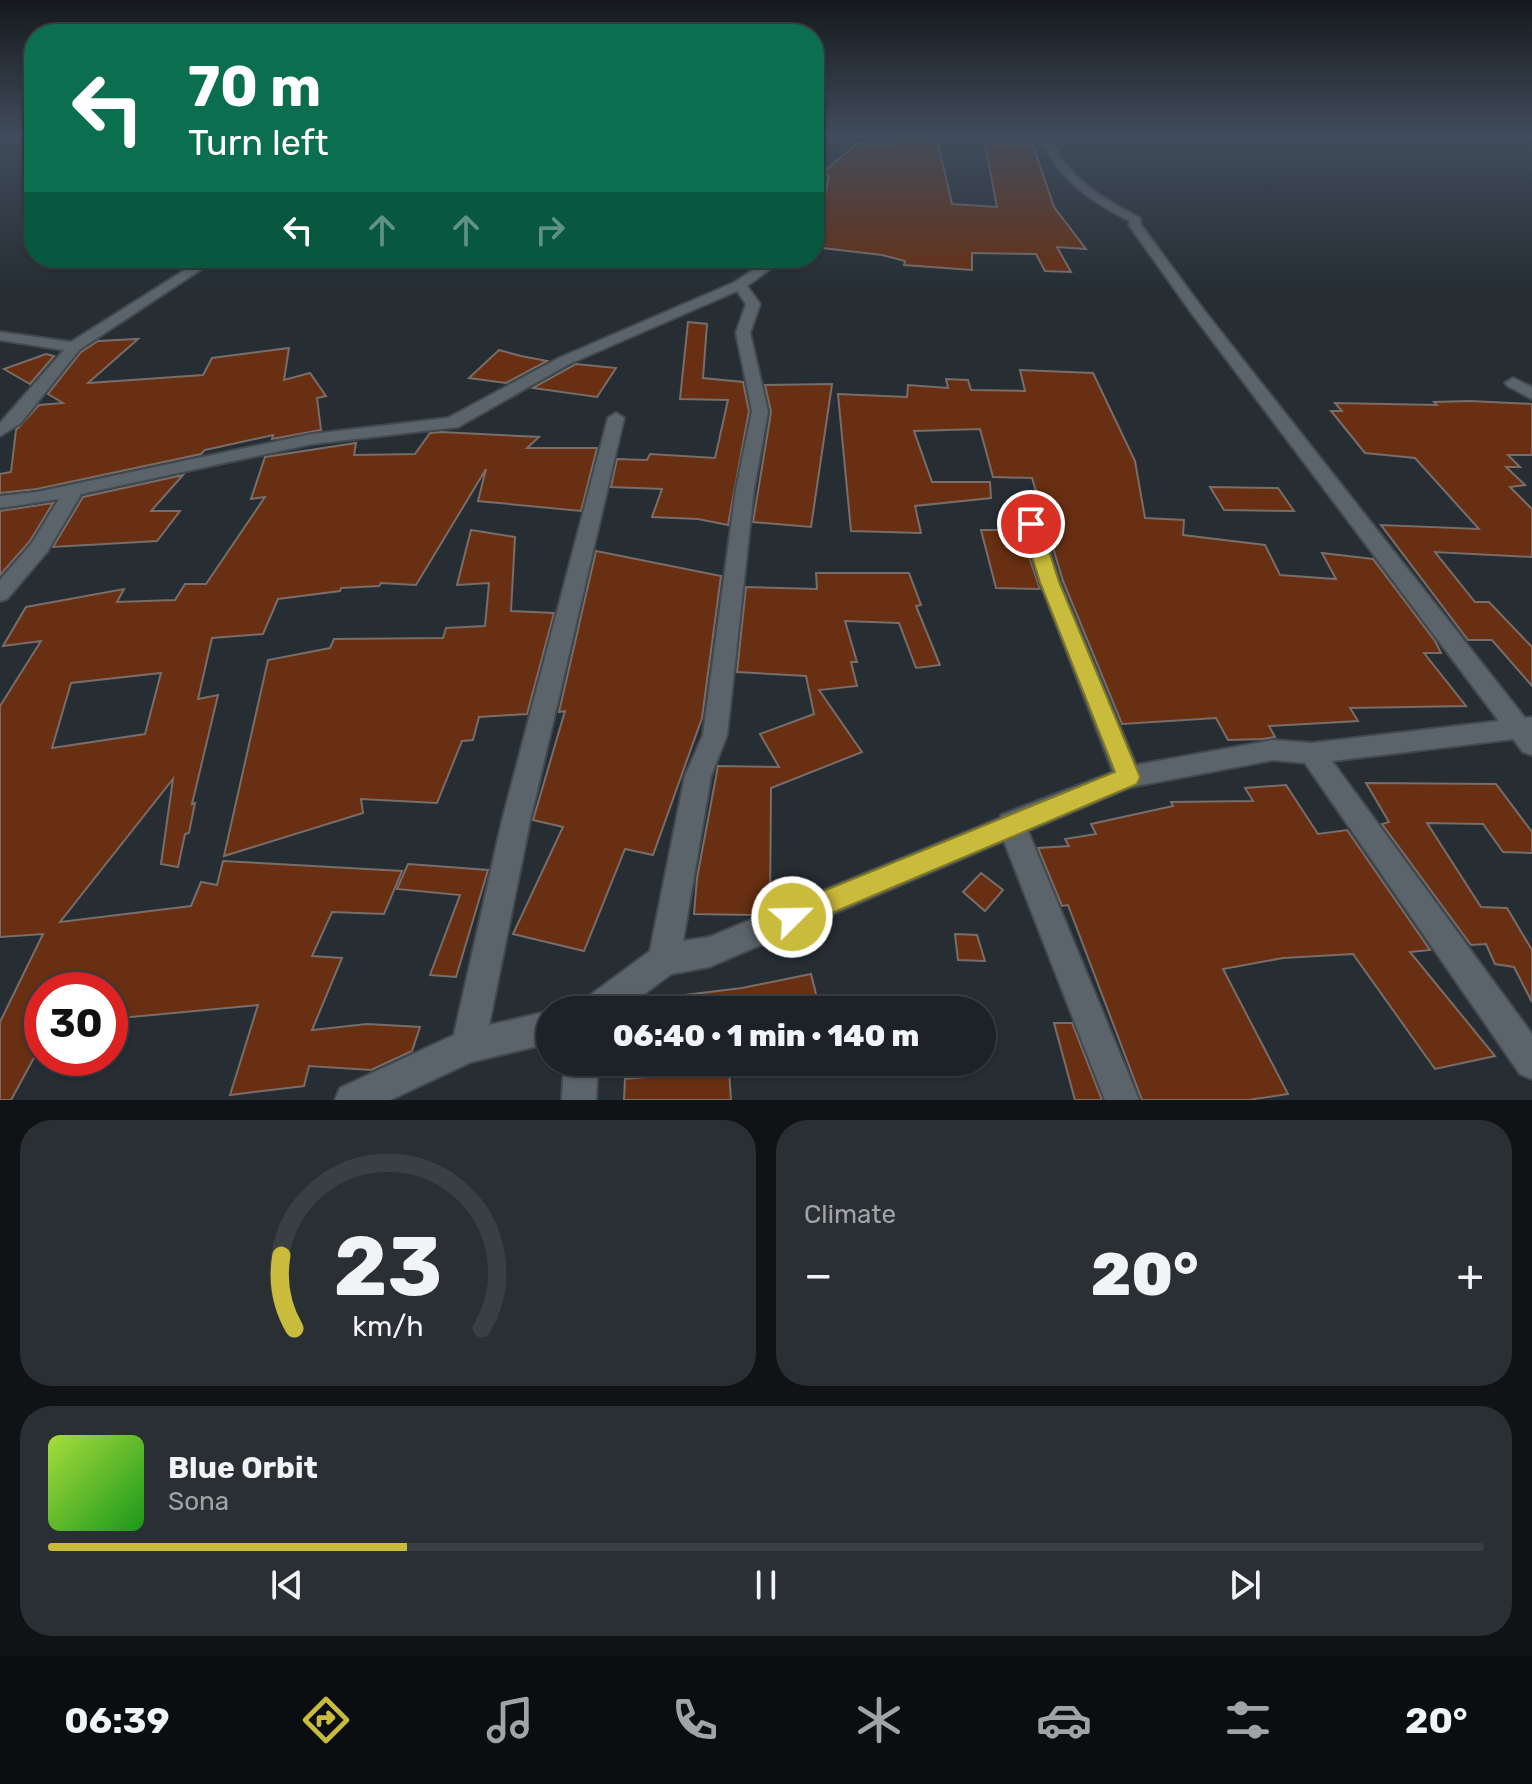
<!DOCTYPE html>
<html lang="en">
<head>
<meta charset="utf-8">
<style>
  :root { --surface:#1c2227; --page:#292f33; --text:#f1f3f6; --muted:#a0a4a7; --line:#3a3f44; --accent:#c9bb3b }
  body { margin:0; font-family:Rubik,sans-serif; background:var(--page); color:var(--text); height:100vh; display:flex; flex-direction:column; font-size:30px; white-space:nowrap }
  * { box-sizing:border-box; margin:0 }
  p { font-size:26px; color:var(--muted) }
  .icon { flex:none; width:44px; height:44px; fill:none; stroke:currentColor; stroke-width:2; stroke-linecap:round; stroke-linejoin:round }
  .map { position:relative; height:1100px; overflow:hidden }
  .drawer { display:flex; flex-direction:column; gap:20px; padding:20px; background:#0f1315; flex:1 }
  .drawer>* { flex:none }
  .banner { position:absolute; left:24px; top:24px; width:800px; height:244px; border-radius:32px; box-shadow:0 2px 6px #0004,0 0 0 2px var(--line); background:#0b6e4f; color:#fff; overflow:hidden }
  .speed { position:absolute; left:24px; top:972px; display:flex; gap:16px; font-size:40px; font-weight:700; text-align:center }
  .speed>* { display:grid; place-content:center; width:104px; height:104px; border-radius:50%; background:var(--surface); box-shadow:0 2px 6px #0004,0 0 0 2px var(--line); line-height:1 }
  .speed .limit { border:12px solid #d22; background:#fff; color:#111 }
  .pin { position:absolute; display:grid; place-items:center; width:68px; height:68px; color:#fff; margin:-34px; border:4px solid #fff; border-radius:50%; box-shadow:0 2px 8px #0007 }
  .me { position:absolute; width:88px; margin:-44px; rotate:67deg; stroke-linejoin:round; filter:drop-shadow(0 0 6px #0008) }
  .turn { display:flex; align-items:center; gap:28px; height:168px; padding:0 32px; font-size:36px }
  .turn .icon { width:104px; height:104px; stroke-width:2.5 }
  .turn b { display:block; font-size:56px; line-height:68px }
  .lanes { display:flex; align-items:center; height:76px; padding:0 32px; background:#0003; justify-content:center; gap:40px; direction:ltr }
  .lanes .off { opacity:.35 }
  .big { font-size:60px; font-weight:800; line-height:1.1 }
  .drawer .widget { flex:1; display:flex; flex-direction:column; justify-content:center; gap:12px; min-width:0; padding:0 28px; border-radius:32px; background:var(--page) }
  .drawer .dial { align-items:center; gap:0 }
  .dial svg { height:208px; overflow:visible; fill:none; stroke:var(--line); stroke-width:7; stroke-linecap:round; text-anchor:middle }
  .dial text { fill:var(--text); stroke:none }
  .song { display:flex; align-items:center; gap:24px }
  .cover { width:96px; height:96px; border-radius:12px; background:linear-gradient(135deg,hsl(80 70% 55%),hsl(120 70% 35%)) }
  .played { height:8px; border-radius:4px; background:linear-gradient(90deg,var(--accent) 25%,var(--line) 25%) }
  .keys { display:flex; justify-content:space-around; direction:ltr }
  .heat { display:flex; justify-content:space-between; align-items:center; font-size:44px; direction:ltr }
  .drawer .tiles { flex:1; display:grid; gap:20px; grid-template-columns:1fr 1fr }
  .widget:last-child { grid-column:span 2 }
  .trip { position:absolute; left:536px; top:996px; width:460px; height:80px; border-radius:40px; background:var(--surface); box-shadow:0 2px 6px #0004,0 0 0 2px var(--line); font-weight:800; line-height:80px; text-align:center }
  .tabs { display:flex; height:128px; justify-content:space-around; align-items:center; background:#0b0e10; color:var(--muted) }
  .tabs .icon { width:56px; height:56px }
  .tabs .selected { color:var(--accent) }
  .tabs b { font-size:36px; color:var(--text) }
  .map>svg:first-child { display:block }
  .building { fill:#682f12; stroke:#786d69; stroke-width:2; fill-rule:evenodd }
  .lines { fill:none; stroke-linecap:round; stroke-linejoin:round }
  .street-casing { stroke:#434a4f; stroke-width:4 }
  .street { fill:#5b646a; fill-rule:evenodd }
  .route { fill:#c9bb3b; stroke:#837a26; stroke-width:2 }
</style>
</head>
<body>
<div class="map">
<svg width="1532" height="1100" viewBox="0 0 1532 1100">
  <rect width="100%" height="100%" fill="#262e34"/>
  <g class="building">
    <path d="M889,142l49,1 14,61 45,3 -12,-63 48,1 21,62 32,42 -29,-2 14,25 -26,-1 -9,-17 -64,-1v17l-68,-5 1,-4 -23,-6 -68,-8v-30l8,-5 7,-36 -4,-5 33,-28 32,3z"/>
    <path d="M688,322l19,2 -4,54 40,4 6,29 -21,114 -30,-6 -46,-2 10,-28 -51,-2 6,-28 30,1 3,-6 65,4 13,-58 -48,-1z"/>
    <path d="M138,339l-50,44 115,-8 9,-17 77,-10 -5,32 26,-7 16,23 -9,2 4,32 -49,9 1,-4 -68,15 -4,4 -164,35 -37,4v-19l11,-2 5,-42 23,-25 24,-2 -15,-9 33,-42 17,-11z"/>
    <path d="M499,350l22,6 26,5 -41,22 -37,-5z"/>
    <path d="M46,354l8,2 -24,28 -26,-15z"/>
    <path d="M576,364l40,4 -19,29 -64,-9z"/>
    <path d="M1020,370l73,3 42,88 10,57 39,2 -1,15 82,10 15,30 56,4 -14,-26 51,6 62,82 6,12h-17l42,53 -116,2 8,13 -89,5 6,11 -12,2 -35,1 -12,-22 -94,6 -59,-143 -31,-103 -39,-1 -13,-48 -66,2 18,51h58l1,16 -76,8 6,27 -70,-2 -13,-137 69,3 1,-12 40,3 -2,-9 22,1 3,10 54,1z"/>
    <path d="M832,384l-21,143 -58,-5 18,-110 -6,-27z"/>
    <path d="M1470,401l62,3v51h-24l12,12h-14l19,18 -15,2 22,22v48l-97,-5 40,50h14l43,45v39l-40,-46h-24l-87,-115 98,4 -64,-71 -50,-5 -34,-42h11l-7,-8 102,2 -3,-3z"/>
    <path d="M441,432l98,5 -12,11h70l-16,63 -103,-10 8,-32 -70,116 -35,-2 -2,3 -38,2 -1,3 -62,8 -15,35 -51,4 -14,61 20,-4 -26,109 3,-1 -6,30 -4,1 -7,33 -17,-3 12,-85 -113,143 131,-16 10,-24 16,3 6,-24 179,10 -18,43 -52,-2 -20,44 30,2 -30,72 55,-6 53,3 -8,24 -41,19 -62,-4 -5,20 -74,9 28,-90 -148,14v-29h-68v53l-31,57h-11v-78l43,-88 -43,3v-231l41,-65 -38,5 23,-39 98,-18 -7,13 58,-2 10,-16h21l59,-87 -14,2 14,-42 91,-14 -2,12 61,-1 15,-21zM161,673l-16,61 -93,14 19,-65z"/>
    <path d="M183,475l-32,36h29l-23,30 -104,6 30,-50z"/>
    <path d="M1210,487l68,1 16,23 -70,-1z"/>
    <path d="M53,503l-23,38 -30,34v-64z"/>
    <path d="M471,530l44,7 -4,74 43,2 -27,101 -48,3 -6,23 -11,1 -25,62 -76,-4 2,14 -139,43 44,-196 62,-12 4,-9 109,-1 3,-10 39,-2 4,-43 -32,2z"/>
    <path d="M981,530h39l20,59 -44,-1z"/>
    <path d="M596,551l125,25 -19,142 -49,137 -28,-6 -41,102 -71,-17 50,-107 -30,-7 32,-109 -6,1z"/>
    <path d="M816,573h93l12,32 -5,1 24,59 -24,3 -17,-45 -54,-2 12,41h-6l6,24 -38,4 43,62 -91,36 -1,121 -15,6 -61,-1 3,-36 21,-112 61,1 -19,-33 54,-20 -8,-38 -69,-4 9,-85 71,2z"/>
    <path d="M1366,783l130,1 36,48v21l-29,-1 -20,-28 -56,-1 54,84 26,1 25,42v52l-18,-35 -19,-3 -9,-20 -15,1 -89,-121 7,-2z"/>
    <path d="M1286,785l32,49 29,-4 83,120 -20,2 85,104 -60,13 -82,-115 -70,4 -60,11 65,125 -40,6h-106l-74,-195 -6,1 -24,-58 31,-2 -4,-7 31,-5 -5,-10 82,-18 -2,-4 82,-1 -8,-13z"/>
    <path d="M408,864l80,6 -32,107 -26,-2 30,-80 -63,-6z"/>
    <path d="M981,873l22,17 -18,21 -22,-19z"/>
    <path d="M955,934l22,1 8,26 -27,-1z"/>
    <path d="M811,974l9,36h-134l-1,-15 57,-7z"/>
    <path d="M1054,1023h18l30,77h-27z"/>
    <path d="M729,1070l2,30h-107l1,-21z"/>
  </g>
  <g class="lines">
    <g class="street-casing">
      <g id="street">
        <path d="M1039,135h9c20,43 51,62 92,83l1,7 62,84 322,409 7,-1v38l-9,-3 -10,-13 -181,22 200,273v45l-12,-5 -215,-311 -32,-3 -142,27 -103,44 111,269h-34l-101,-259 -295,126 -38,7 -48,36h-43l5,-11 65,-48 35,-175 18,-41 33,-246 16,-78 -16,-78 10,-29 -9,-13 -168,73 -111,63 -146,17 -231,50 -34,58 -40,47 -7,2v-21l32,-37 27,-44 -59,9v-12l37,-4 275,-58 136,-16 111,-60 176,-76 36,-24h14l-38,28 13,18 -10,29 18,78 -14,78 -27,246 -16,41 -28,165 26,-4 291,-119 1,-3 112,-43 -73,-190 -19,-58 3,-4h14l3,4 19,58 76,183 137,-25 39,3 187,-22 -306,-406 -64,-90 1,-4c-42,-21 -72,-42 -91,-86z"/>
        <path d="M814,167l12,8 -7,36 -5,3z"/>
        <path d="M204,258h14l-139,92 -58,73 -21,13v-13l64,-73 -64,-10v-8l71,10z"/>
        <path d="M1513,378l19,9v12l-24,-13 -3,-3z"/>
        <path d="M616,413l8,5 -94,403 -41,204 61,-14v32l-79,19 -81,38h-55l5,-12 114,-53 48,-214 106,-403z"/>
        <path d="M564,1062h34l-2,38h-34z"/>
      </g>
    </g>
    <use href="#street" class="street"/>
  </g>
  <linearGradient id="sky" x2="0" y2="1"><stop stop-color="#15191d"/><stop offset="0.47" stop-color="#414c5c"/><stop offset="1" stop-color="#414c5c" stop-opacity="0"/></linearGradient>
  <rect width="1532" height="289" fill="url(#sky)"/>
  <path class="route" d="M1031,519l9,5 19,58 81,195 -3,7 -336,142 -9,4 -10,-4 -4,-9 4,-9 333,-136 -75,-190 -18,-58z"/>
</svg>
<div class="speed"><div class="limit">30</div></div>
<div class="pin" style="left:1031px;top:524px;background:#d93025"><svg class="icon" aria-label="arrive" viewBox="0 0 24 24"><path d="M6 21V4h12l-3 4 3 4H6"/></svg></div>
<svg class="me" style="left:792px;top:917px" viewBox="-20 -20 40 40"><circle r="17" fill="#c9bb3b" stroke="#fff" stroke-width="3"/><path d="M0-11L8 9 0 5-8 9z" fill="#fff"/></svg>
<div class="trip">06:40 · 1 min · 140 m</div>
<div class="banner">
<div class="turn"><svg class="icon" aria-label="left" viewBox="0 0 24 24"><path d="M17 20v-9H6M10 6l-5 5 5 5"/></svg><div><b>70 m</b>Turn left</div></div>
<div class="lanes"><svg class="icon" aria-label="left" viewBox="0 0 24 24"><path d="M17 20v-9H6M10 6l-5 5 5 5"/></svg><svg class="icon off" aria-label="ahead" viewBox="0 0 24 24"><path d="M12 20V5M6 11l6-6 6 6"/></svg><svg class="icon off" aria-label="ahead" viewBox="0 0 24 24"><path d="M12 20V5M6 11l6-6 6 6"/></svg><svg class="icon off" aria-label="right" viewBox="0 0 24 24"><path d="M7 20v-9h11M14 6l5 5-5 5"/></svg></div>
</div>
</div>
<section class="drawer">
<div class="tiles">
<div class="widget dial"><svg viewBox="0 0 100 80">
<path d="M14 69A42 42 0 1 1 86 69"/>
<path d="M14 69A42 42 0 0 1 9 41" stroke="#c9bb3b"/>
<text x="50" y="56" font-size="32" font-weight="700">23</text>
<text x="50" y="72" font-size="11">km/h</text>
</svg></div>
<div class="widget"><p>Climate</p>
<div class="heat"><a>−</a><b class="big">20°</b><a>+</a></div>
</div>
<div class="widget">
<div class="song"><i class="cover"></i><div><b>Blue Orbit</b><p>Sona</p></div></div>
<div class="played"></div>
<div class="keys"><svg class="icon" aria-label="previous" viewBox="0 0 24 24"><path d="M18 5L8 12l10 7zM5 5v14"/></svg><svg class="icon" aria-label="pause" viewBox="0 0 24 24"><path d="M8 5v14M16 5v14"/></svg><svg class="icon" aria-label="next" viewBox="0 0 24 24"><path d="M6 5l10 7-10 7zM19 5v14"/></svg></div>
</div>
</div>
</section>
<nav class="tabs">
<b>06:39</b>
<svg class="icon selected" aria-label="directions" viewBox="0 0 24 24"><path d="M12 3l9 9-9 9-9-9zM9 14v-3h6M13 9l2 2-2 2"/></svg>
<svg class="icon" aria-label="music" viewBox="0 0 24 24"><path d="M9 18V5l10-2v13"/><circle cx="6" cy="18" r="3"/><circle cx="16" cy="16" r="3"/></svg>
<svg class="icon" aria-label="phone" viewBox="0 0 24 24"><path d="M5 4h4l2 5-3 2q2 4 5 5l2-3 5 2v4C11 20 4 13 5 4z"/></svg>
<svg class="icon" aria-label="climate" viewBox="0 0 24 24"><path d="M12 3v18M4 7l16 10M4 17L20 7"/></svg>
<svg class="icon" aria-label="car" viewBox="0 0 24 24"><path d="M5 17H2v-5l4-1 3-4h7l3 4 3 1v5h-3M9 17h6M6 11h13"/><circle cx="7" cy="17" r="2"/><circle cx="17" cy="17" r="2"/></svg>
<svg class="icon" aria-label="filters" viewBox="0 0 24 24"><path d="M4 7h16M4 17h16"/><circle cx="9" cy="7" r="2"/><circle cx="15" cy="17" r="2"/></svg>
<b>20°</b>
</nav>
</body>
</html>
